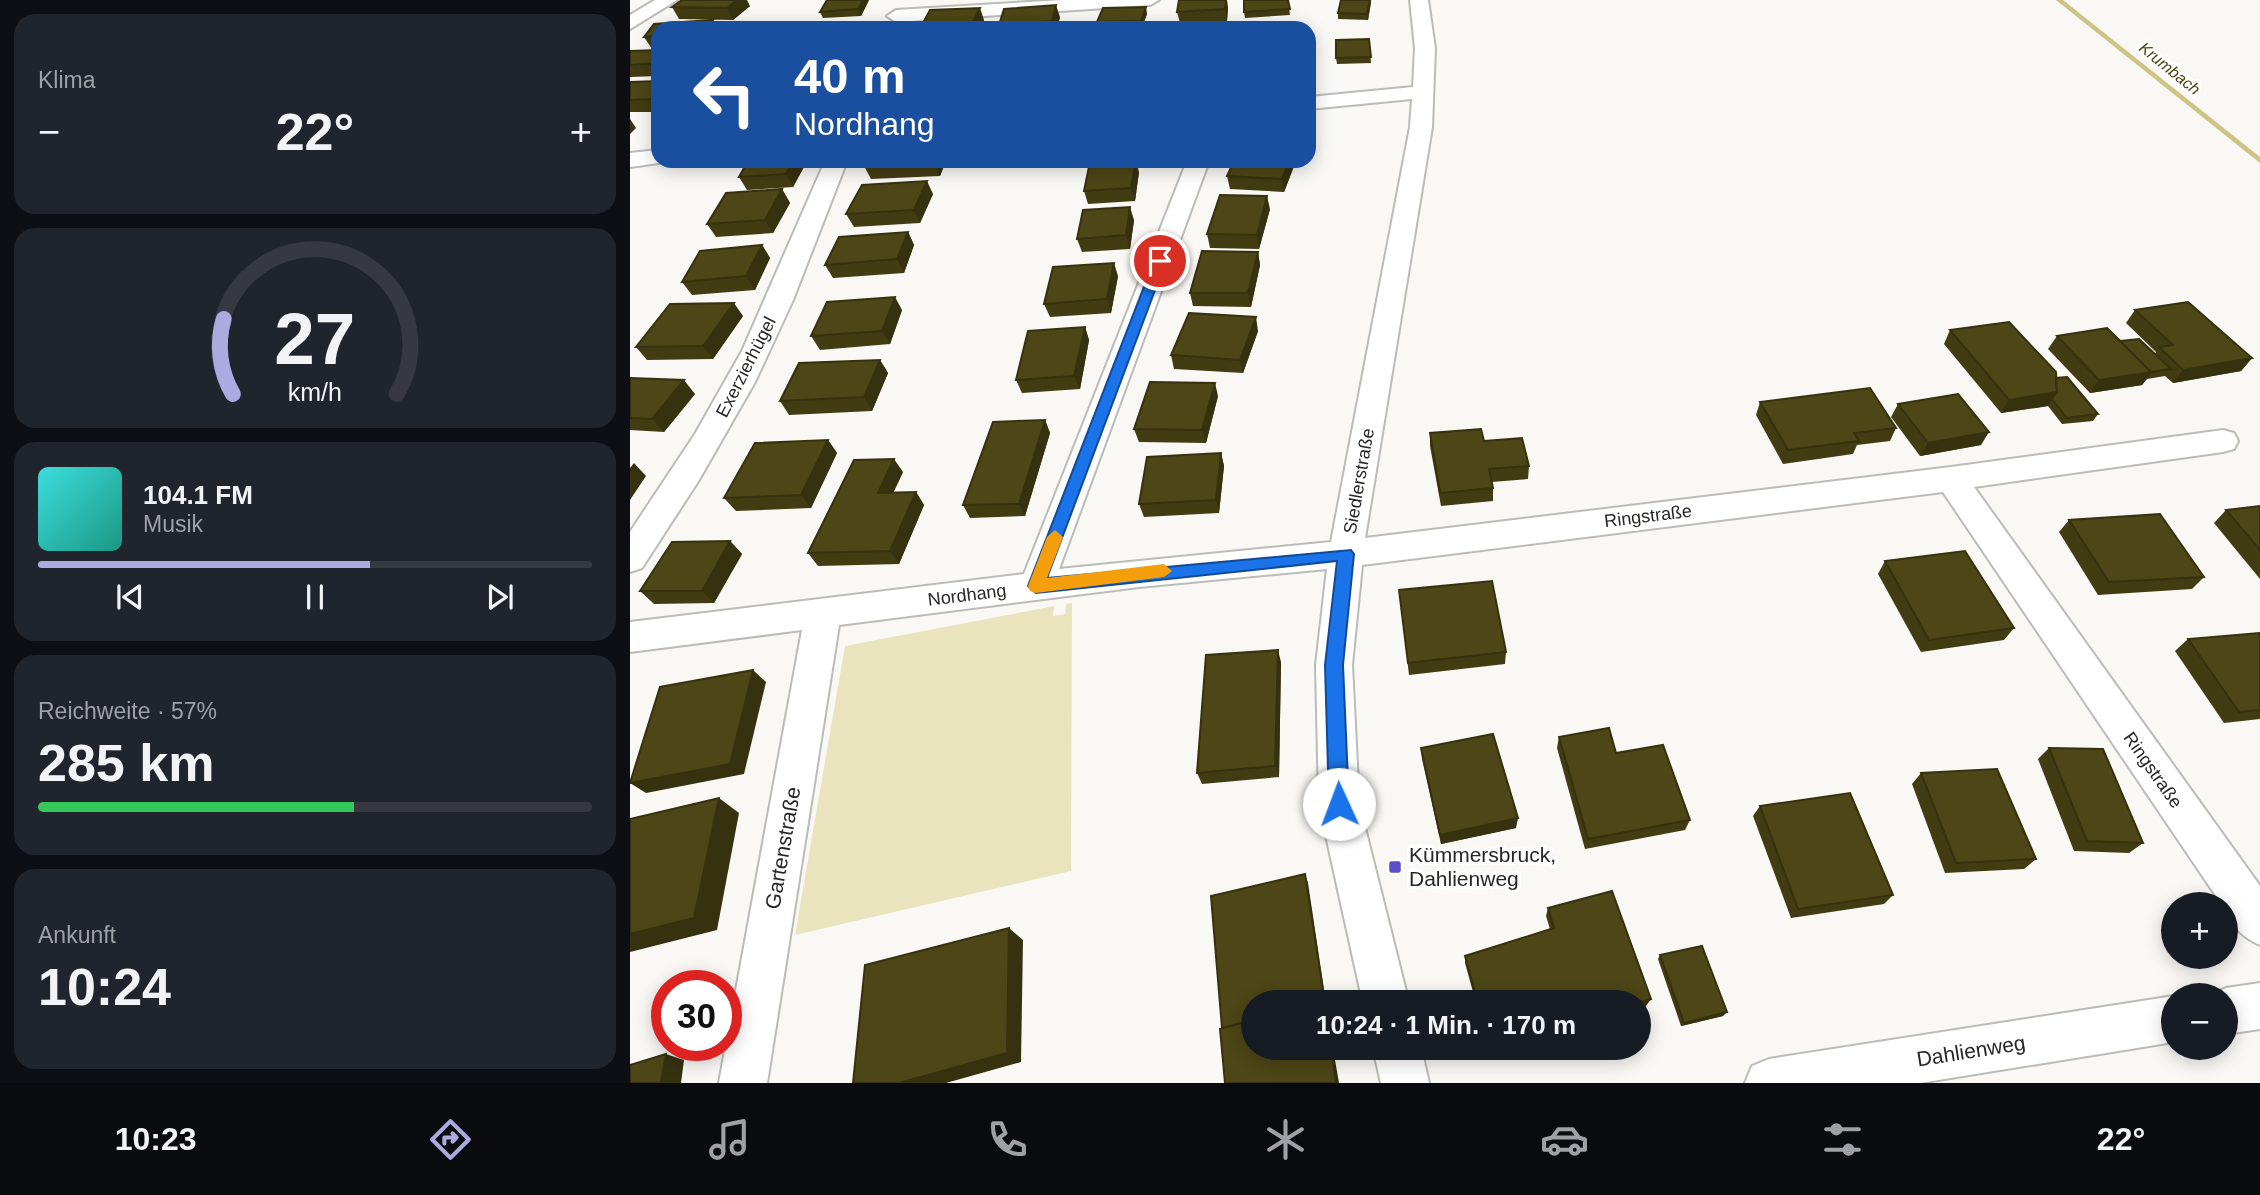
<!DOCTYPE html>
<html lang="de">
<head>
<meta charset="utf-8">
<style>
  :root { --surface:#171b24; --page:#20242c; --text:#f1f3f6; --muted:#9ea1a6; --line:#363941; --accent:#adaae1 }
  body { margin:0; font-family:Arial,sans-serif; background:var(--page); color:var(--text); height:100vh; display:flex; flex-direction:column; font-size:26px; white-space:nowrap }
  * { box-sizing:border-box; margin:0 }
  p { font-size:23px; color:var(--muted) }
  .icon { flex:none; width:38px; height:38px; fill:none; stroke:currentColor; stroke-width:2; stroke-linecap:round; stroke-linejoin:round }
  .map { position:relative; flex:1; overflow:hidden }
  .side { display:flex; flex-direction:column; gap:14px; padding:14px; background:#0d0f14; width:630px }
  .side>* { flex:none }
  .hud { position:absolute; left:21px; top:21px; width:665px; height:147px; border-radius:21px; box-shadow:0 4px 18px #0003; background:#1a4fa0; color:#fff; overflow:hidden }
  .buttons { position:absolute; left:1531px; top:892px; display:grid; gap:14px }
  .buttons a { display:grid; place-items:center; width:77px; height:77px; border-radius:50%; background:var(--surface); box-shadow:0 4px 18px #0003; font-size:35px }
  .speed { position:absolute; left:21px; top:970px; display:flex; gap:14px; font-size:35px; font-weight:700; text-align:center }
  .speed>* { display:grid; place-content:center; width:91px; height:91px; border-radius:50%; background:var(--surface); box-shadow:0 4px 18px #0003; line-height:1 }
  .speed .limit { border:10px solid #d22; background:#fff; color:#111 }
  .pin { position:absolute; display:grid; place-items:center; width:60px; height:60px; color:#fff; margin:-30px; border:4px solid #fff; border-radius:50%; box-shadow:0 2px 7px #0007 }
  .me { position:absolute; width:77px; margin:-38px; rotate:358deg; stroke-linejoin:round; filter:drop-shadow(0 0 5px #0008) }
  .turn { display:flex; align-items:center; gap:24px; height:147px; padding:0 28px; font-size:32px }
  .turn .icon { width:91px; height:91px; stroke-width:2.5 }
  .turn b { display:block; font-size:49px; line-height:60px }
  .big { font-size:52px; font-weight:700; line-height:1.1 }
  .side .widget { flex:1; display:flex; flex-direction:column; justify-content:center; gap:10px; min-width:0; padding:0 24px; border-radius:21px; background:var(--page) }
  .side .dial { align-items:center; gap:0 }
  .dial svg { height:182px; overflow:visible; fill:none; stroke:var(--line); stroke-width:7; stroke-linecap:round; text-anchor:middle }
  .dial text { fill:var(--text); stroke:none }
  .song { display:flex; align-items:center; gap:21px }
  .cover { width:84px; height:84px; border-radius:10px; background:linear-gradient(135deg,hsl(180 70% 55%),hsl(170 70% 35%)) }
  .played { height:7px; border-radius:4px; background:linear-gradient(90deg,var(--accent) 60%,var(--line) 60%) }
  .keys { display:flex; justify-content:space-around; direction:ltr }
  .heat { display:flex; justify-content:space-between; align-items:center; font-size:38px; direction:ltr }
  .charge { height:10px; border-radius:5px; background:linear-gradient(90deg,#34c759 57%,var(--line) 0) }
  .trip { position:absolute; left:611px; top:990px; width:410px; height:70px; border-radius:35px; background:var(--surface); box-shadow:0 4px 18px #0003; font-weight:700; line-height:70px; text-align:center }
  .menu { display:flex; height:112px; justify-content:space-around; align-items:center; background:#090b0e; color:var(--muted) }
  .menu .icon { width:49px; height:49px }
  .menu .on { color:var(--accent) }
  .menu b { font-size:32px; color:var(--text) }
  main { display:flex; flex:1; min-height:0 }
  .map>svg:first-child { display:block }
  .green { fill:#e9e4bd }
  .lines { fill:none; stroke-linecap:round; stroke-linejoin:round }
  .stream { fill:#cdc484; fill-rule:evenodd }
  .minor-casing { stroke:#bbbbb8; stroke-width:4 }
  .minor { fill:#fff; fill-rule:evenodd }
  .wall { fill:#423c13 }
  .shaded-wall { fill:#36310f }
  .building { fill:#4d4616; stroke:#36310f; stroke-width:2 }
  .route { fill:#1a73e8; stroke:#114b97; stroke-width:2 }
  .slow { fill:#f59e0b }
  .poi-dot { fill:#5950c8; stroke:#fff; stroke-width:2.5 }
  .labels { text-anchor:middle; stroke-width:7; stroke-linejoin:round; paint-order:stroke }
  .far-water-label { font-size:16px; font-style:italic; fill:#4b4513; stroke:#fff }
  .street-label { font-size:18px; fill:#262625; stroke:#fff }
  .near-street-label { font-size:21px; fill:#262625; stroke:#fff }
  .near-poi-label { font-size:21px; fill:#262625; stroke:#fff; text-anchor:start }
</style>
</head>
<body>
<main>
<section class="side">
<div class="widget"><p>Klima</p>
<div class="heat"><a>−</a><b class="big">22°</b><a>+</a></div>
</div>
<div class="widget dial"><svg viewBox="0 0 100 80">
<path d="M14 69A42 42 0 1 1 86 69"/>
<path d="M14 69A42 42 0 0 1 10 36" stroke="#adaae1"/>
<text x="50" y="56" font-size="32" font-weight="700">27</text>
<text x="50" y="72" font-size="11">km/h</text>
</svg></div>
<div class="widget">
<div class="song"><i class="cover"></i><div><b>104.1 FM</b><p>Musik</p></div></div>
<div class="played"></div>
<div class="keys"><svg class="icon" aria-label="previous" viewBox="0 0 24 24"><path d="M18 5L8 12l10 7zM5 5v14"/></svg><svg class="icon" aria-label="pause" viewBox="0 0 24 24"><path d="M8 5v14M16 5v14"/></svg><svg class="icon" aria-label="next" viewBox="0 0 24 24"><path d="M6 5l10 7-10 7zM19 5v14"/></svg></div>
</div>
<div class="widget"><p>Reichweite · 57%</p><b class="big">285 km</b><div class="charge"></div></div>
<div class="widget"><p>Ankunft</p><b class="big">10:24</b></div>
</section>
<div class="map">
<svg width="1630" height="1083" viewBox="0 0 1630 1083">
  <rect width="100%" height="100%" fill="#f9f8f5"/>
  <path class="green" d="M442,603l-1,268 -276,64 50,-289 209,-40 -1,10 12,-2 1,-10z"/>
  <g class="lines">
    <path class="stream" d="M1426,0h7l197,157v6z"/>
    <g class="minor-casing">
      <g id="minor">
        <path d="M25,0h22l-47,29v-14z"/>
        <path d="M433,0h96l-9,5 -254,17 -9,-6 9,-6z"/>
        <path d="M780,0h18l7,48 -3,79 -67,411 586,-71 272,-37 11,3 4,8 -4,8 -11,3 -249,35 286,399v59c-15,-6 -34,-22 -34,-40h-4l-279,-413 -581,73 -10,100 7,139 50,199h-46l-44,-199 -3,-139 11,-96 -188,18 -300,38 -72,458h-48l83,-453 -172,22v-30l394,-48 163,-413h22l-150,408 272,-27 79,-415 2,-28 -103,10v-12l104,-10 2,-39z"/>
        <path d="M28,150v11l8,1 -36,5v-14z"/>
        <path d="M195,161h22l-54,139 -38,82 -56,98 -57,88 -12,4v-40l65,-98 47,-83z"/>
        <path d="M1630,983v46l-34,5v-38l-16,-1 16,-7z"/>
        <path d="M1544,996v46l-254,41h-175l7,-17 17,-7z"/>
        <path d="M743,1048h48l8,35h-48z"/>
      </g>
    </g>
    <use href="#minor" class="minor"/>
  </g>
  <g class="wall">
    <path d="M197,0h42l-8,16 -38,2 -3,-6z"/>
    <path d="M658,0l2,15 -45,3 -1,-6z"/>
    <path d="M711,0h30l-3,20 -30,-1v-6z"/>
    <path d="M120,6l-17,14 -54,-1 -7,-12z"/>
    <path d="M598,7l-1,14 -47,2 -3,-11z"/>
    <path d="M517,14l-5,13 -43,1 -2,-6z"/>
    <path d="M430,17l-3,11h-57l-1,-3z"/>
    <path d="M354,20l-4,8h-57l-1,-3z"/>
    <path d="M28,28v20l-6,1 -8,-12z"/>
    <path d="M739,39l2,24 -34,1 -1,-6z"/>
    <path d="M28,50v26l-28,1v-26z"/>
    <path d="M28,81v31h-28v-30z"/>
    <path d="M316,161l-6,15 -69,3 -7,-13z"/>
    <path d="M666,161l-12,31 -54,-3 -3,-13z"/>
    <path d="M175,165l-12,22 -46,3 -8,-13z"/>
    <path d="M509,172l-4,29 -47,3 -4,-13z"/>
    <path d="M152,189l8,14 -17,30 -57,4 -9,-13z"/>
    <path d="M303,194l-13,29 -66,4 -8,-13z"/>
    <path d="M640,209l-11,40 -49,-1 -3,-14z"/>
    <path d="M504,220l-4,29 -48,3 -5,-13z"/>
    <path d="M278,232l6,13 -10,28 -71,5 -8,-13z"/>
    <path d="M132,245l8,13 -15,32 -63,5 -10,-13z"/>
    <path d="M628,252l2,13 -9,42 -58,-1 -3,-13z"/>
    <path d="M488,276l-7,37 -61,4 -6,-13z"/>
    <path d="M272,310l-12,34 -70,6 -9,-14z"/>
    <path d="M1505,310l117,48 -11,13 -68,12 -8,-7 -18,3 -5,6 -52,8 -42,-44 9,-13 63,5 35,13 1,-2 -30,-29z"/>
    <path d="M113,316l-30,43 -66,1 -11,-13z"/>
    <path d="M455,327l4,13 -9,49 -58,4 -6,-13z"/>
    <path d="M1320,330l148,84 -5,7 -31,3 -14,-18 -47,7 -57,-69z"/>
    <path d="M628,331l-15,42 -69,-4 -3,-14z"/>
    <path d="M250,360l8,13 -16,38 -83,4 -9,-14z"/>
    <path d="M0,378l65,16 -31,38 -34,-2z"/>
    <path d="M588,396l-12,47 -67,-1 -5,-13z"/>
    <path d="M1130,402l136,26 -6,13 -33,4 -4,9 -70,10 -27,-49z"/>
    <path d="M1268,404l83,41 -61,11 -29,-39z"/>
    <path d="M415,420l5,13 -25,83 -55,2 -7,-13z"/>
    <path d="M800,433l54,8 45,25 -1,13 -36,3 1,6v13l-52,5 -11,-60z"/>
    <path d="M198,440l9,13 -26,55 -75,3 -12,-13z"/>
    <path d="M591,453l3,13 -5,47 -75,4 -5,-13z"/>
    <path d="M273,472l-10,21 23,-1 8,13 -25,59 -81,2 -10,-13z"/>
    <path d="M1630,506v73l-46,-56 12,-13z"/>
    <path d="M1439,520l135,57 -12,12 -94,6 -39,-63z"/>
    <path d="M100,541l12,13 -28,49 -60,1 -14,-13z"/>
    <path d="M1255,561l129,67 -10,12 -83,12 -43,-78z"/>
    <path d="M769,590l107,62 -1,12 -96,11z"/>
    <path d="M1630,633v86l-36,4 -49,-72 13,-12z"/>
    <path d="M651,662l-2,115 -77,7 -5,-11z"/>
    <path d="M929,737l57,16 74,67 -5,10 -100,19 -28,-101z"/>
    <path d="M791,748l95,80 -75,16 -19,-85z"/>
    <path d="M1419,748l94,95 -14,10 -55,-2 -36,-92z"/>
    <path d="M1291,773l115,86 -12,10 -79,4 -33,-89z"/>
    <path d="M1130,806l133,89 -9,9 -93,14 -38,-102z"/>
    <path d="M918,908l98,98 -8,3v-6h-162l-11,-40v-7l85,-27 -4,-13z"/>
    <path d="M1030,955l63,61 -42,10 -23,-67z"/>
  </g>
  <g class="shaded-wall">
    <path d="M107,0h10l3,6 -17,14 -6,-12z"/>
    <path d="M233,0h6l-8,16 -3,-7z"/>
    <path d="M596,0h1l1,7 -1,14 -2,-12z"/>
    <path d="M740,0l1,3 -3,17 -1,-6z"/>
    <path d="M426,5l4,12 -3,11h-3l-2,-7z"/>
    <path d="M516,7l1,7 -5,13 -1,-6z"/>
    <path d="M350,8l4,12 -4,8h-6l-2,-5z"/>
    <path d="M83,20l4,8h-10z"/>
    <path d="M0,119l6,9 -6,6z"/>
    <path d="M163,161h10l2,4 -12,22 -7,-13z"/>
    <path d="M305,161h11l-6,15 -6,-13z"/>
    <path d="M506,161l3,11 -4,29 -4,-13z"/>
    <path d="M659,161h7l-12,31 -2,-13z"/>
    <path d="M297,181l6,13 -13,29 -6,-13z"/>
    <path d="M152,189l8,14 -17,30 -8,-13z"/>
    <path d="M637,196l3,13 -11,40 -2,-14z"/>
    <path d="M500,207l4,13 -4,29 -4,-14z"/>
    <path d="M278,232l6,13 -10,28 -7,-14z"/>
    <path d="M132,245l8,13 -15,32 -9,-14z"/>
    <path d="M628,252l2,13 -9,42 -3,-14z"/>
    <path d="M484,263l4,13 -7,37 -4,-14z"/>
    <path d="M265,297l7,13 -12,34 -8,-13z"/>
    <path d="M104,303l9,13 -30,43 -10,-13z"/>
    <path d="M626,317l2,14 -15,42 -3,-13z"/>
    <path d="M455,327l4,13 -9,49 -6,-13z"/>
    <path d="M1622,358l-11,13 -68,12 10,-13z"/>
    <path d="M250,360l8,13 -16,38 -8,-14z"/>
    <path d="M1522,372l-10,13 -52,8 9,-13z"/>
    <path d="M54,380l11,14 -31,38 -12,-13z"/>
    <path d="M585,383l3,13 -12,47 -4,-13z"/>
    <path d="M1427,392l-9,14 -47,7 8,-13z"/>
    <path d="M415,420l5,13 -25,83 -6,-12z"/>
    <path d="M1359,432l-8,13 -61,11 8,-13z"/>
    <path d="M198,440l9,13 -26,55 -10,-13z"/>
    <path d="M591,453l3,13 -5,47 -3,-13z"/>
    <path d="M264,459l9,13 -16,34 -9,-13z"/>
    <path d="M4,463l12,13 -16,24v-32z"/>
    <path d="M286,492l8,13 -25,59 -9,-13z"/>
    <path d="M100,541l12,13 -28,49 -12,-12z"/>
    <path d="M648,650l3,12 -2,115 -4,-11z"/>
    <path d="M123,670l13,12 -22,92 -98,19 -16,-10z"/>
    <path d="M89,798l20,15 -22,117 -87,22v-18z"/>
    <path d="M888,818l-2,10 -75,16 -1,-9z"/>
    <path d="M675,874l3,9 18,120h-1z"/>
    <path d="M379,928l14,12 -2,122 -75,21h-47z"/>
    <path d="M1021,999l-5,7 -8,3v-6z"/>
    <path d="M1097,1012l-4,4 -42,10 3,-3z"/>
    <path d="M701,1048h2l6,35h-3z"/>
    <path d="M36,1054l18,6 -3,23h-20z"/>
  </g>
  <g class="building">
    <path d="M52,0h55l-10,8 -55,-1z"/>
    <path d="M197,0h36l-5,9 -38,3z"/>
    <path d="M549,0h47l-1,9 -48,3z"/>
    <path d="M614,0h44l2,9 -46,3z"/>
    <path d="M711,0h29l-3,14 -29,-1z"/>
    <path d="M426,5l-4,16 -53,4 5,-16z"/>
    <path d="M516,7l-5,14 -44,1 6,-14z"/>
    <path d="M350,8l-8,15 -50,2 8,-15z"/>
    <path d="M83,20l-6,8h-49v8l-14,1 10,-13z"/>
    <path d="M240,25l-2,3h-26l2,-2z"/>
    <path d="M739,39l2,18 -35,1v-18z"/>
    <path d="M28,50v13l-28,2v-14z"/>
    <path d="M28,81v16l-2,2 -26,1v-18z"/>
    <path d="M118,161h45l-7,13 -47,3z"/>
    <path d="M237,161h68l-1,2 -70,3z"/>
    <path d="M471,161h35l-5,27 -47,3 6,-29z"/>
    <path d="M604,161h55l-7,18 -55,-3z"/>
    <path d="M297,181l-13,29 -68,4 16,-29z"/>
    <path d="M152,189l-17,31 -58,4 19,-31z"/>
    <path d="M590,195l47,1 -10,39 -50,-1z"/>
    <path d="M500,207l-4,28 -49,4 6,-29z"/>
    <path d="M278,232l-11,27 -72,6 14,-28z"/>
    <path d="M132,245l-16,31 -64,6 18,-31z"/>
    <path d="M572,251l56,1 -10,41h-58z"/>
    <path d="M484,263l-7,36 -63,5 9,-37z"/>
    <path d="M265,297l-13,34 -71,5 16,-34z"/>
    <path d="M1558,302l64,56 -69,12 -24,-23 14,-2 -38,-35z"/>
    <path d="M104,303l-31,43 -67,1 34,-43z"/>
    <path d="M559,313l67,4 -16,43 -69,-5z"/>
    <path d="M1379,322l47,50 1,20 -48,8 -59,-70z"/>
    <path d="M455,327l-11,49 -58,4 12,-49z"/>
    <path d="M1477,328l45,44 -53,8 -42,-44z"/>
    <path d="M1509,339l32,30 -20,3 -31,-31z"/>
    <path d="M250,360l-16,37 -84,4 19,-38z"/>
    <path d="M1437,377l31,37 -31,4 -15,-19 5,-7 -1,-14z"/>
    <path d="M0,378l54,2 -32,39 -22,-1z"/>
    <path d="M520,382l65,1 -13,47 -68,-1z"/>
    <path d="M1240,388l26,40 -42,5 5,8 -71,9 -28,-48z"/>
    <path d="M1328,394l31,38 -61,11 -30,-39z"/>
    <path d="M415,420l-26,84 -56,1 30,-83z"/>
    <path d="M851,429l3,12 38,-3 7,28 -40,3 4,19 -53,5 -10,-60z"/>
    <path d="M198,440l-27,55 -77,3 31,-55z"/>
    <path d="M591,453l-5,47 -77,4 8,-47z"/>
    <path d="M264,459l-16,34 38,-1 -26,59 -82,2 46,-93z"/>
    <path d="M1630,506v44l-34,-40z"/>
    <path d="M1530,514l44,63 -95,5 -40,-62z"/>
    <path d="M100,541l-28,50h-62l32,-49z"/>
    <path d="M1335,551l49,77 -85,12 -44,-79z"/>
    <path d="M862,581l14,71 -98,11 -9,-73z"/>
    <path d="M1630,633v77l-21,2 -51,-73z"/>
    <path d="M648,650l-3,116 -78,7 9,-118z"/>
    <path d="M123,670l-23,94 -100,19 30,-96z"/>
    <path d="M979,728l7,25 47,-8 27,75 -102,19 -29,-102z"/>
    <path d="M863,734l25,84 -78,17 -19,-87z"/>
    <path d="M1419,748l54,1 40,94 -56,-2z"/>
    <path d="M1367,769l39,90 -80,4 -35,-90z"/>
    <path d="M1220,793l43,102 -95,14 -38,-103z"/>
    <path d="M89,798l-25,120 -64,16v-115z"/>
    <path d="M675,874l20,129h-72v17l-31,8 -11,-132z"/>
    <path d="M982,891l39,108 -13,4h-160l-13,-47 89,-28 -6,-20z"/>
    <path d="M379,928l-2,125 -108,30h-46l12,-118z"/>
    <path d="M1072,946l25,66 -43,11 -24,-68z"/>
    <path d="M623,1020v28h78l5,35h-111l-5,-54z"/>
    <path d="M36,1054l-5,29h-31v-18z"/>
  </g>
  <path class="route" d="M530,257l6,4 -119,317 304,-28 3,4 -11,111 6,139 -3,6 -7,3 -7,-3 -3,-6 -4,-139 12,-104 -301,32 -8,-7 126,-325z"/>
  <path class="slow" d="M425,530l8,7 -16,41 117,-14 8,7 -8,6 -128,16 -6,-2 -2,-5 19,-49z"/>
  <rect class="poi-dot" x="758" y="860" width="14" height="14" rx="3.5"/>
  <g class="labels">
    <g class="far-water-label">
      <text transform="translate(1540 68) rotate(39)" y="6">Krumbach</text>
    </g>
    <g class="street-label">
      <text transform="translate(116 367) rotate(-63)" y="6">Exerzierhügel</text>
      <text transform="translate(729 481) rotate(-80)" y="6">Siedlerstraße</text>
      <text transform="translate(1018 516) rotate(-7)" y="6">Ringstraße</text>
      <text transform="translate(337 595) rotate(-7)" y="6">Nordhang</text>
      <text transform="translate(1523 770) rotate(55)" y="6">Ringstraße</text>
    </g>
    <g class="near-street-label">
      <text transform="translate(153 848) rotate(-80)" y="7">Gartenstraße</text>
      <text transform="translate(1341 1051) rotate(-9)" y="7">Dahlienweg</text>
    </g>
    <g class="near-poi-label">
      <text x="779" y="862">Kümmersbruck,<tspan x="779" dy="24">Dahlienweg</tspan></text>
    </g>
  </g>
</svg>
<div class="buttons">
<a>+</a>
<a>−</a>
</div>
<div class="speed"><div class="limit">30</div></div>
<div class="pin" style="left:530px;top:261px;background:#d93025"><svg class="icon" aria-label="arrive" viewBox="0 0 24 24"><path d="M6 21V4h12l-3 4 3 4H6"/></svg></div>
<svg class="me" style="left:709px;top:804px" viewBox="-20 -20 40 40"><circle r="19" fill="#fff"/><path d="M0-13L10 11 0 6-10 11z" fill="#1a73e8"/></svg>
<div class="trip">10:24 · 1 Min. · 170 m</div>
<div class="hud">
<div class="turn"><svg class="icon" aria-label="left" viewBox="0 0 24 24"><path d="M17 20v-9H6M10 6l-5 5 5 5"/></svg><div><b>40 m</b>Nordhang</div></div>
</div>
</div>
</main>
<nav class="menu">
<b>10:23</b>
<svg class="icon on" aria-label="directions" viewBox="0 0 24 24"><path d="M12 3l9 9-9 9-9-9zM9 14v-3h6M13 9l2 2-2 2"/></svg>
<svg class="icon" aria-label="music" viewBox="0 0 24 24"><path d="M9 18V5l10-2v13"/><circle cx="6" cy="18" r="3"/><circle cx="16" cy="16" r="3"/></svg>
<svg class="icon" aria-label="phone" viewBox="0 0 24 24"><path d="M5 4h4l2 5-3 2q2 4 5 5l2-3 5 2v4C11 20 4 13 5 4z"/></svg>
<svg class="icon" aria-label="climate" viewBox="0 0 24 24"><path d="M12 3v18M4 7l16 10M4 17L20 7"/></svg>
<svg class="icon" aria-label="car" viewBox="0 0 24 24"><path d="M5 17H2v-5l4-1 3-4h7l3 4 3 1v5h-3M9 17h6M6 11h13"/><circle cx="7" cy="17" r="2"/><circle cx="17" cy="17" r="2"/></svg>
<svg class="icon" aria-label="filters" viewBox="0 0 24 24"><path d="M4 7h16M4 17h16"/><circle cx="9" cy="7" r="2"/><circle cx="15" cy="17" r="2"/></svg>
<b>22°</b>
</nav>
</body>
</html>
